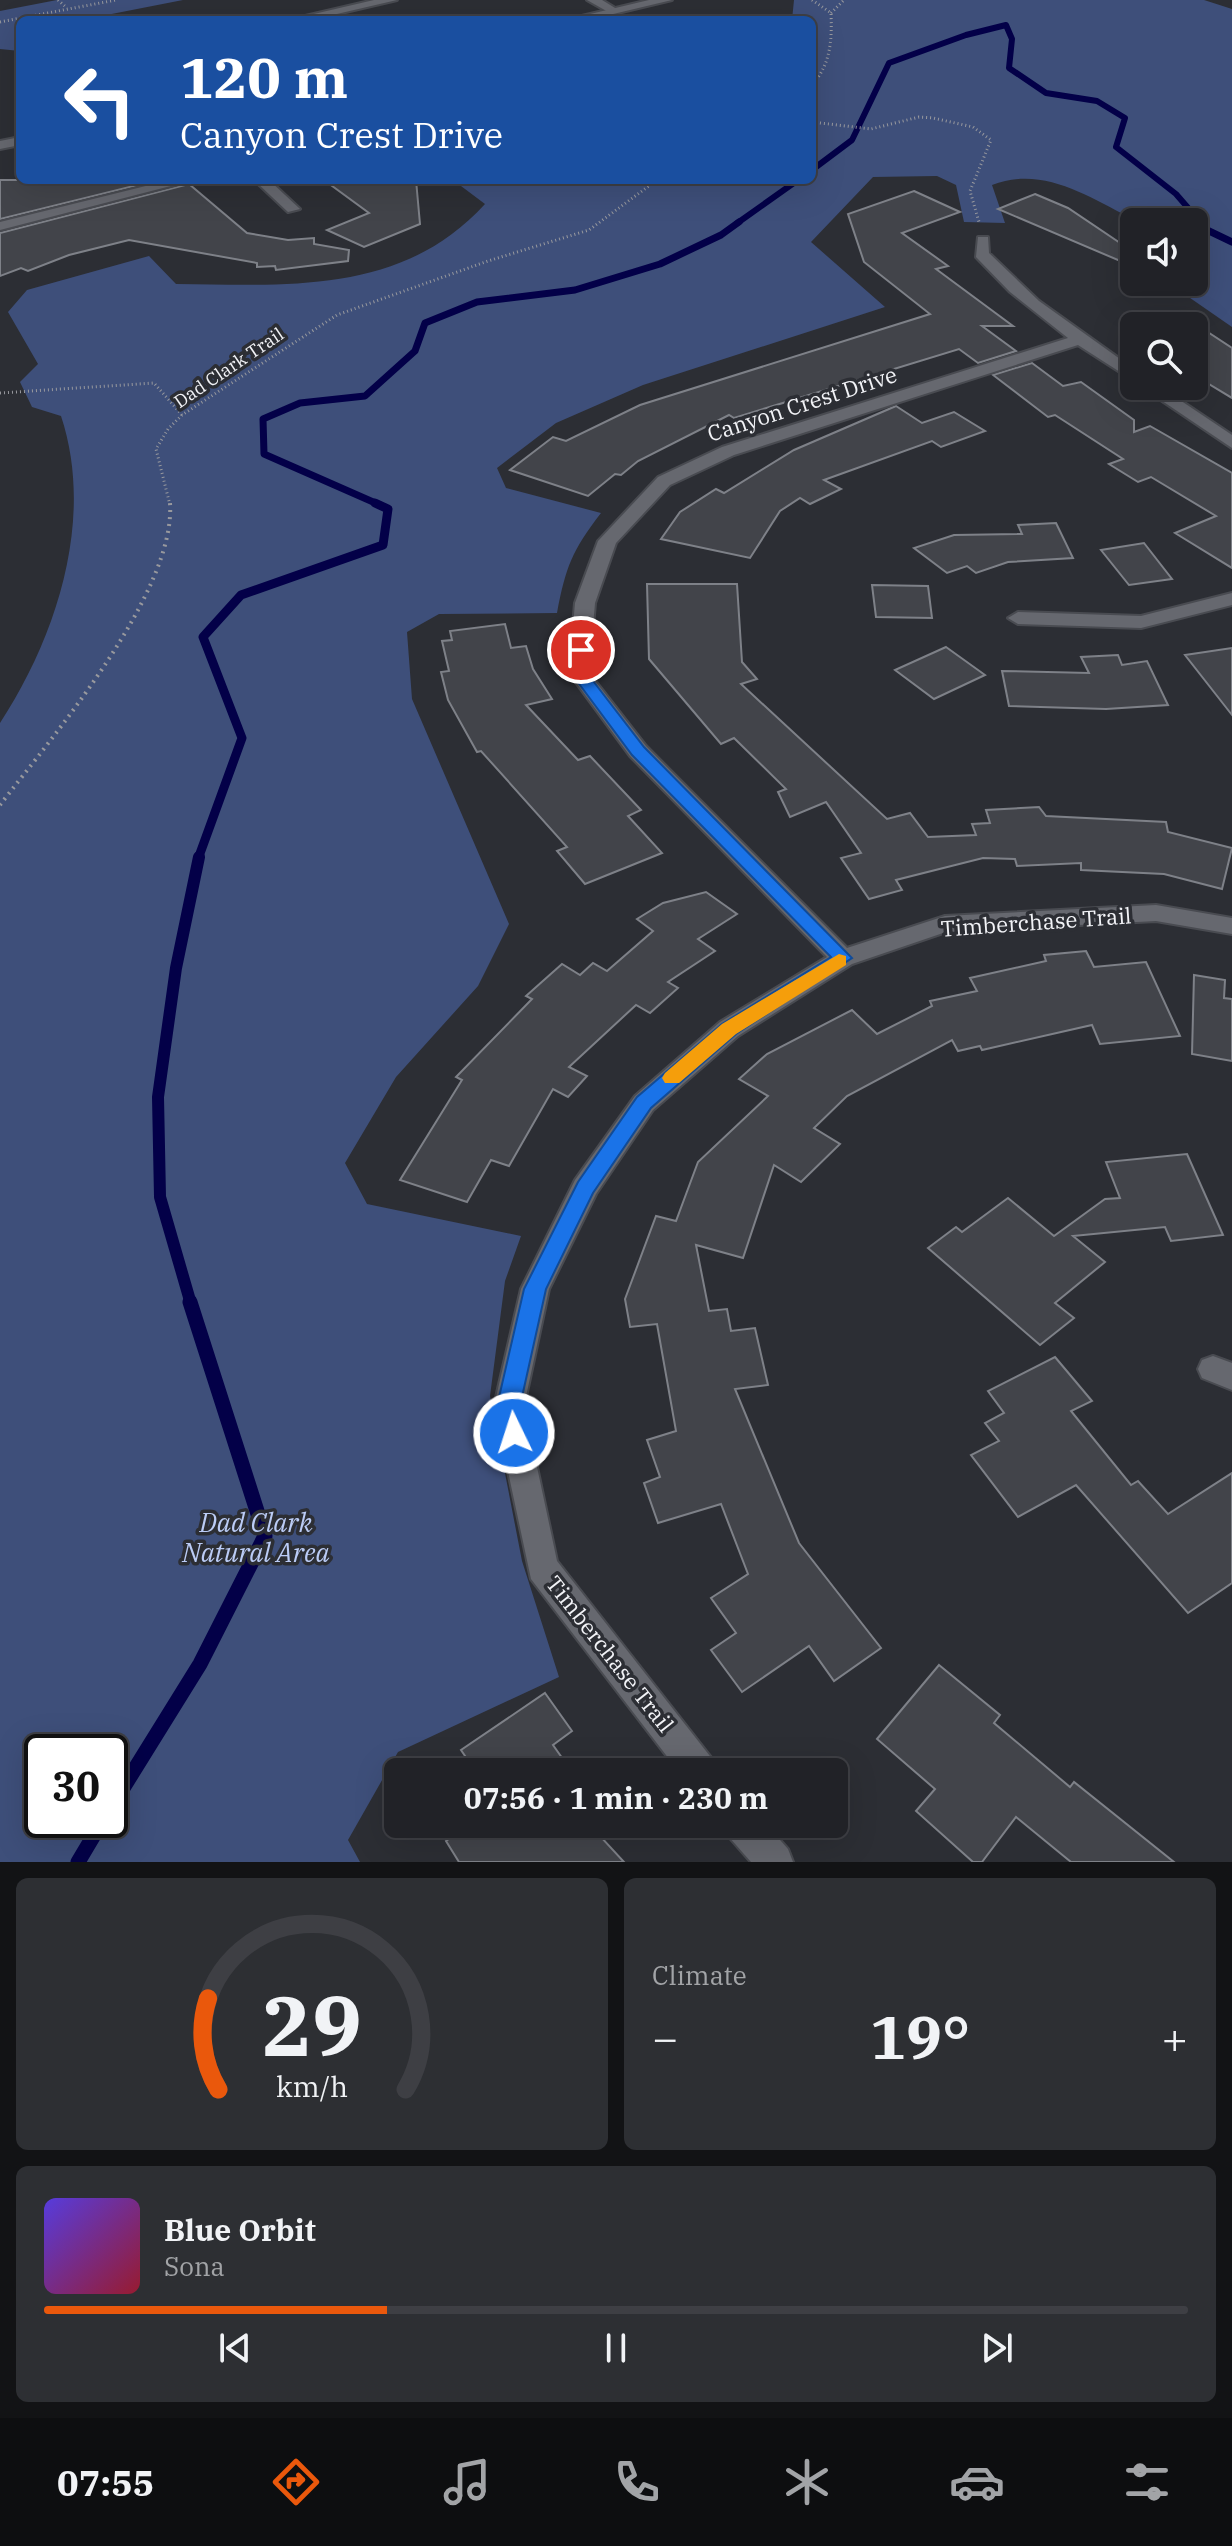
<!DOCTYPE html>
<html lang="en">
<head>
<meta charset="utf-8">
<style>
  :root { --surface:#212227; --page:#2d2f33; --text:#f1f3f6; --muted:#a2a4a7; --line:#3e3f44; --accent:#ea580c }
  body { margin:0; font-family:"IBM Plex Serif",serif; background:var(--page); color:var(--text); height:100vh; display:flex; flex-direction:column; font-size:30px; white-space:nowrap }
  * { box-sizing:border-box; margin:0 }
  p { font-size:26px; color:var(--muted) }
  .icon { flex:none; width:44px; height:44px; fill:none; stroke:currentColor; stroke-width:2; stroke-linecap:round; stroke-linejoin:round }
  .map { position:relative; height:1862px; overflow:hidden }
  .side { display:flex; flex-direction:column; gap:16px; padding:16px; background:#121315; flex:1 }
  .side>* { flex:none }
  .hud { position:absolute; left:16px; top:16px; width:800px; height:168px; border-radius:12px; box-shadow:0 8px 32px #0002,0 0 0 2px var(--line); background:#1a4fa0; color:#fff; overflow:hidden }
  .tools { position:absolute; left:1120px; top:208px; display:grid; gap:16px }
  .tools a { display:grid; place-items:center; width:88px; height:88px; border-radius:12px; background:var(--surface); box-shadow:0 8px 32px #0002,0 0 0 2px var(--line); font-size:40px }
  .speed { position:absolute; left:24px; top:1734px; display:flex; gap:16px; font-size:40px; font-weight:700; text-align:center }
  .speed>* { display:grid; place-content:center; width:104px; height:104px; border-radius:50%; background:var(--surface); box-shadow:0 8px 32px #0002,0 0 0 2px var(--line); line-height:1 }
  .speed .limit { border:4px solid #111; border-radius:12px; background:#fff; color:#111 }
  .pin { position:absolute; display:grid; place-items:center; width:68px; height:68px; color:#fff; margin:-34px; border:4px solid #fff; border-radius:50%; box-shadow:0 2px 8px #0007 }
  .me { position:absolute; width:88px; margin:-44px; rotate:356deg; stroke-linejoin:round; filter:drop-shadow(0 0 6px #0008) }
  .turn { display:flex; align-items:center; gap:28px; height:168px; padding:0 32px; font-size:36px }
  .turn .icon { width:104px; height:104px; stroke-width:2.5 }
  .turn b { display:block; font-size:56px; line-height:68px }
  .big { font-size:60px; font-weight:700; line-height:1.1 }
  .side .tile { flex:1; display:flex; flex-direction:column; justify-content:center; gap:12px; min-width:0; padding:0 28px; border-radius:12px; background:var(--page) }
  .side .dial { align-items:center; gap:0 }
  .dial svg { height:208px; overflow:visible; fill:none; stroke:var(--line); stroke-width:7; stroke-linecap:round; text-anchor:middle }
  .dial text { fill:var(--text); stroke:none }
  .song { display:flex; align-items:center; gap:24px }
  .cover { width:96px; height:96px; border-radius:12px; background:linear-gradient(135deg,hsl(250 70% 55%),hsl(350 70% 35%)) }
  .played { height:8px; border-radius:4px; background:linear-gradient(90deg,var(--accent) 30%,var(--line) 30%) }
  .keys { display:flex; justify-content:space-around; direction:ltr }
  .heat { display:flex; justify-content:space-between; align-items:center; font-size:44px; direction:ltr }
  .side .tiles { flex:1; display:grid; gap:16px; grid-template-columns:1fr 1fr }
  .tile:last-child { grid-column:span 2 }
  .trip { position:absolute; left:384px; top:1758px; width:464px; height:80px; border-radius:12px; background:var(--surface); box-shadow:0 8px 32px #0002,0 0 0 2px var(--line); font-weight:700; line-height:80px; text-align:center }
  .menu { display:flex; height:128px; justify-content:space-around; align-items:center; background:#0d0e10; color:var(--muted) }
  .menu .icon { width:56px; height:56px }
  .menu .current { color:var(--accent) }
  .menu b { font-size:36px; color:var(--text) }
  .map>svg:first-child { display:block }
  .green { fill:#3e4f7a; fill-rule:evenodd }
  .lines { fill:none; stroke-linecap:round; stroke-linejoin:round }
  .stream-far4 { stroke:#030048; stroke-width:6 }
  .stream-far3 { stroke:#030048; stroke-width:7 }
  .stream-far2 { stroke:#030048; stroke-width:9 }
  .stream-far1 { stroke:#030048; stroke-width:12 }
  .stream { stroke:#030048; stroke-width:15 }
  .building { fill:#42444a; stroke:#7e8188; stroke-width:2 }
  .street-casing { stroke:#494b51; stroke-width:4 }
  .secondary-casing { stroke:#494b51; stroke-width:4 }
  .path-far1 { stroke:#98999e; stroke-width:3; stroke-dasharray:1 3; stroke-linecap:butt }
  .path { stroke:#98999e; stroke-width:4; stroke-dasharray:2 5; stroke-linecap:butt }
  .street { fill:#66686f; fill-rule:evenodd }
  .secondary { fill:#66686f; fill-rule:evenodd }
  .route { fill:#1a73e8; stroke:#114b97; stroke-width:2 }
  .slow { fill:#f59e0b }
  .labels { text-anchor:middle; stroke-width:7; stroke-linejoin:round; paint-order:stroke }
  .far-street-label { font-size:18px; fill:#f2f3f7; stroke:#2c2e34 }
  .street-label { font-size:22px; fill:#f2f3f7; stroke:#2c2e34 }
  .near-park-label { font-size:26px; font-style:italic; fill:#bbccf6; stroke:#2c2e34 }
</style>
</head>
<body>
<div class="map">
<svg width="1232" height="1862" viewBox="0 0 1232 1862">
  <rect width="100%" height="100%" fill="#2c2e34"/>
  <g class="green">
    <path d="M57,0h126l-102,20h-61v31l-20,-2v-38z"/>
    <path d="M794,0h410l28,9v318l-65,-45h27v-60h-60v7l-5,-12c-44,-22 -87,-51 -137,-32l13,38 -41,-1 -8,-37 -19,-9 -64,1 -62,65 74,65 -242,78 -87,38 -59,45 9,20 95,25c-29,38 -35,53 -44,100l-118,1 -32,18 5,67 97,225 -31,62 -82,91 -51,86 22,41 154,32 -16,45 -15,115 32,165 37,116 -161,75 -50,88 12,22h-360v-1139c57,-87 95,-205 61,-307l-29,-9 -12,-25 18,-18 -30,-52 19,-22 122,-34 27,28c113,1 226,11 309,-80l-32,-24h359v-160h-20zM42,1752h68v68h-68z"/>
  </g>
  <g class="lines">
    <g class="stream-far4">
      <path d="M812,170l40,-30 37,-77 77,-28 40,-10 6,14 -3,29 37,25 51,8 28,17 -9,29 60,47 26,30"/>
      <path d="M736,224l62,-44"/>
    </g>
    <g class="stream-far3">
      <path d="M1200,222l7,8 25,12"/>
      <path d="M380,505l-116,-51 -1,-35 37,-16 65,-7 50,-45 10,-28 52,-21 98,-12 85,-26 61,-29 18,-13"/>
    </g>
    <path class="stream-far2" d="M198,859l44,-121 -39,-101 38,-42 142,-50 5,-36 -13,-6"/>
    <path class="stream-far1" d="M191,1304l-31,-107 -2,-100 18,-129 23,-111"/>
    <g class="stream">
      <path d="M110,1809l90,-145 65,-128 -75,-234"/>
      <path d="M78,1862l25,-42"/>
    </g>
  </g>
  <g class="building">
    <path d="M0,180h158l-158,39z"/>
    <path d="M324,180h92l4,44 -56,23 -37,-17 42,-17z"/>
    <path d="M189,184l58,49 41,7 26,-2v6l35,6 -1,11 -72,9 -1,-4 -18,1v-4l-128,-23 -60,15 -41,16 -7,-3 -21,8v-43z"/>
    <path d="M914,191l46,21 -58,21 46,33 -12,3 77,57h-31l34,25 -38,12 -19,-14 -225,69 -5,-3 -91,46 -17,14 -6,-1 -27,22 -78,-26 43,-33 13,4 74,-36 290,-91 -66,-52 -16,-48z"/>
    <path d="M1035,194l33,14 64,43 -7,12 -127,-54z"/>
    <path d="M1194,323l38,25v50l-38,-23z"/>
    <path d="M1032,363l31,23 18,-4 53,38v12l16,-6 82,47v95l-57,-35 41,-17 -65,-39 -13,5 -29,-18 14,-5 -68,-44 -7,2 -55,-42z"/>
    <path d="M896,406l26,17 32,-11 31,19 -44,16 -9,-6 -108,39 17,9 -31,15 -10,-6 -20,13 -30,47 -89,-19 19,-27 36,-23 8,4 70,-43z"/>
    <path d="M1056,523l17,35 -65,4 -32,11 -9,-7 -20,7 -33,-25 40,-13 68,-1 -4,-9z"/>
    <path d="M1144,543l28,36 -43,6 -28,-35z"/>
    <path d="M647,584h90l5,78 15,17 -16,5 146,135 23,-6 18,24 48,-2 -4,-11 18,-1 -4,-13 53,-3 7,9 120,6 2,10 64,16 -10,41 -58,-15 -83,-4v-7l-64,3 -2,-7 -32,-1 -87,22 6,10 -33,9 -28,-41 20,-5 -35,-51 -36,15 -12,-25 8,-3 -52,-51 -13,6 -72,-85z"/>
    <path d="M872,585l56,1 4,32 -56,-1z"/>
    <path d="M505,624l6,24 15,-2 7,23 19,30 -26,6 52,55 12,-4 51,54 -13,6 34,37 -77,31 -28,-33 10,-4 -86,-96 -4,1 -29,-52 -7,-28 8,-1 -7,-30 10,-1 -2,-9z"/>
    <path d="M946,647l39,28 -51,24 -39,-29z"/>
    <path d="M1232,648v67l-47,-60z"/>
    <path d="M1118,655l4,10 25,-4 21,44 -62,4 -97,-3 -7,-35 87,2 -8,-16z"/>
    <path d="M706,892l31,22 -39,25 17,12 -47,31 10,6 -28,25 -14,-8 -67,62 18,9 -19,21 -15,-8 -44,77 -18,-6 -24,42 -67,-22 62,-100 -6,-3 76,-78 -6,-3 36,-32 18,11 13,-12 14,8 46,-40 -16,-12 26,-16z"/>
    <path d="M1086,951l8,16 52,-5 34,74 -80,8 -8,-19 -110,25 -2,-4 -22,5 -6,-11 -105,56 -33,32 26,16 -39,38 -27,-17 -31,93 -47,-13 13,66 18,-2 4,22 24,-3 13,57 -33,4 64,154 82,105 -47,33 -25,-35 -67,46 -31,-42 25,-17 -25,-35 37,-24 -27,-70 -63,19 -14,-40 16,-6 -13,-37 29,-9 -19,-107 -27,3 -5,-28 31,-83 20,5 22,-59 70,-66 -29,-17 28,-25 85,-44 25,24 55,-28 -2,-5 47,-10 -7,-13 76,-17 -2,-6z"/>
    <path d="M1194,975l31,5 -1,18 8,1v62l-40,-7z"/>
    <path d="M1187,1154l36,81 -52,6 -6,-14 -92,9 32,26 -50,41 19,15 -34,27 -112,-97 28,-21 6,5 46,-34 46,38 51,-37 15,-1 -14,-36z"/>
    <path d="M1055,1357l37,44 -21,10 60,74 7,-4 30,33 64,-41v110l-44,30 -112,-128 -58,32 -47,-62 28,-14 -14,-18 19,-10 -16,-22z"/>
    <path d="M939,1665l61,50 -6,8 76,64 4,-5 100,80h-103l-55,-45 -34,45h-9l-57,-51 19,-22 -58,-50z"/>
    <path d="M545,1693l27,38 -19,14 19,27h-96l-15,-22z"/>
    <path d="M471,1824h137l2,3 -11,8 25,27h-165l-13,-21z"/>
  </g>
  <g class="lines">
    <g class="street-casing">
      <g id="street">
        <path d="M374,0h23l-86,20h-23z"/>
        <path d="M587,0h15l18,11 -10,2z"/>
        <path d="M170,180h24l-194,50v-8z"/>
        <path d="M254,180h15l31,29 -12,3z"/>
        <path d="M978,237h10l1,16 50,48 95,68v12l-56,-36 -344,110 -64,30 -54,58 -21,60 -6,70 57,73 201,202 98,-32 211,-11 76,13v16l-76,-13 -210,11 -94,32 -114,72 -85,74 -57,84 -47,95 -25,117 33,155 156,199 6,12h-40l-148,-193 -37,-173 27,-117 54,-109 60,-84 85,-74 107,-65 -197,-201 -58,-79 -3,-4 6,-70 23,-62 60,-64 64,-30 346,-109 -58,-46 -34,-35z"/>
        <path d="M1140,386h19l73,49v13z"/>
        <path d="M1232,593v12l-91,23 -123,-4 -10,-6 10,-6 123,4z"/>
        <path d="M1213,1356l19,7v27l-30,-12 -4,-9 4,-9z"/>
        <path d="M724,1824h42l22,25 5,13h-42l-22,-25z"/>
      </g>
    </g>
    <g class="secondary-casing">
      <g id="secondary">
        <path d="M649,0h23l-84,20h-23z"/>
        <path d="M20,137v8l-20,4v-8z"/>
      </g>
    </g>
    <g class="path-far1">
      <path d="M58,0l9,8"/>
      <path d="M812,0l19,13c1,27 0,51 -19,72"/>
      <path d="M831,13l13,-13"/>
      <path d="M0,22l116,-22"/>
      <path d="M812,122l59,7 48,-12 14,1 40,9 18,13 -21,51 9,31"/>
      <path d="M0,393l154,-10 28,32"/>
      <path d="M170,505l-14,-56 12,-20 14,-14 155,-100 151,-54 101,-31 68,-50"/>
    </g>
    <path class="path" d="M0,805c53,-69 176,-213 170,-302"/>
    <use href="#street" class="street"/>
    <use href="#secondary" class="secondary"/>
  </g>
  <path class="route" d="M581,645l8,5 -2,23 57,74 208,211 -116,76 -85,74 -58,85 -47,96 -26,117 6,27 -4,8 -8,3 -8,-3 -9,-35 27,-117 54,-107 59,-85 85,-73 109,-67 -199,-202 -61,-82 2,-23z"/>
  <path class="slow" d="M839,954l7,2v9l-110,69 -57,49h-14l-3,-5 3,-5 57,-49z"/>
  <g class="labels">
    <g class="far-street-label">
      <text transform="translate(229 368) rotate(-34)" y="6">Dad Clark Trail</text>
    </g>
    <g class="street-label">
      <text transform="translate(802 404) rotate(-18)" y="8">Canyon Crest Drive</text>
      <text transform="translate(1036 922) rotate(-4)" y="8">Timberchase Trail</text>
      <text transform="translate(610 1654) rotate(52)" y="8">Timberchase Trail</text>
    </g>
    <g class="near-park-label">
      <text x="256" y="1532">Dad Clark<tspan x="256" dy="30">Natural Area</tspan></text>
    </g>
  </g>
</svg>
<div class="tools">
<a><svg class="icon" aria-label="sound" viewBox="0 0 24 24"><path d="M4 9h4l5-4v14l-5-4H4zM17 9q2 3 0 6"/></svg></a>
<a><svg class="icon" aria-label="search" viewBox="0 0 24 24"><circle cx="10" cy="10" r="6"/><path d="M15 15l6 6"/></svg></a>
</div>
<div class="speed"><div class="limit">30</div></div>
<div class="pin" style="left:581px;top:650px;background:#d93025"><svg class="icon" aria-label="arrive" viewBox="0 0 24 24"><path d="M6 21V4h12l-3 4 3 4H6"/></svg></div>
<svg class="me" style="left:514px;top:1433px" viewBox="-20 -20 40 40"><circle r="17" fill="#1a73e8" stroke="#fff" stroke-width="3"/><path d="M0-11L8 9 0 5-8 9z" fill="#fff"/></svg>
<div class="trip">07:56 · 1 min · 230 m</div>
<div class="hud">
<div class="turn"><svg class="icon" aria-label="left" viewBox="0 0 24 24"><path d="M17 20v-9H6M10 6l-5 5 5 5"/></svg><div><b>120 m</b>Canyon Crest Drive</div></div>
</div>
</div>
<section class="side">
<div class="tiles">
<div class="tile dial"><svg viewBox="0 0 100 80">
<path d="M14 69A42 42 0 1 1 86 69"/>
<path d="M14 69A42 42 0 0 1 10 34" stroke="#ea580c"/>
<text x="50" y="56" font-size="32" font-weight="700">29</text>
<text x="50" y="72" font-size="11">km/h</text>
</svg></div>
<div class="tile"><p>Climate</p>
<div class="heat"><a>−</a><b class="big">19°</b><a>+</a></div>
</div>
<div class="tile">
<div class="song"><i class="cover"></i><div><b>Blue Orbit</b><p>Sona</p></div></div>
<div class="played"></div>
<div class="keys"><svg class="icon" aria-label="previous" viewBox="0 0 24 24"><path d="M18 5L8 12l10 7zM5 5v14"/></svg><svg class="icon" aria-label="pause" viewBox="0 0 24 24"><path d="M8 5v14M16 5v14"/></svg><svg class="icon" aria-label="next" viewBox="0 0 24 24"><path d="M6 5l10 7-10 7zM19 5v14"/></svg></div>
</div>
</div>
</section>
<nav class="menu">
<b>07:55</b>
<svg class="icon current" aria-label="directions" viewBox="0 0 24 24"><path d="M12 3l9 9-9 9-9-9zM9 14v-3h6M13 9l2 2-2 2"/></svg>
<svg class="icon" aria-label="music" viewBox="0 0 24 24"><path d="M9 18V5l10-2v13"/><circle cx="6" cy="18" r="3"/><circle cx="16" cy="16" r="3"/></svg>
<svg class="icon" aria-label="phone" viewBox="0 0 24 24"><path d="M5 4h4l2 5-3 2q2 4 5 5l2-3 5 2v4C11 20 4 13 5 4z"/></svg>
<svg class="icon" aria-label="climate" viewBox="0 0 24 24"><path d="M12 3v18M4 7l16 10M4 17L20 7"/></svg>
<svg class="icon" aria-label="car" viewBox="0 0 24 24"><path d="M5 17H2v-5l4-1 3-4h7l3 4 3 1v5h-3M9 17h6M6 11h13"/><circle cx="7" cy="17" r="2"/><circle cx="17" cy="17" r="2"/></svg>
<svg class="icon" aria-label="filters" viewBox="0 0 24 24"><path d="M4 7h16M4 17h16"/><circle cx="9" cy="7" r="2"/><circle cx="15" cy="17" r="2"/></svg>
</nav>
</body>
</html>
